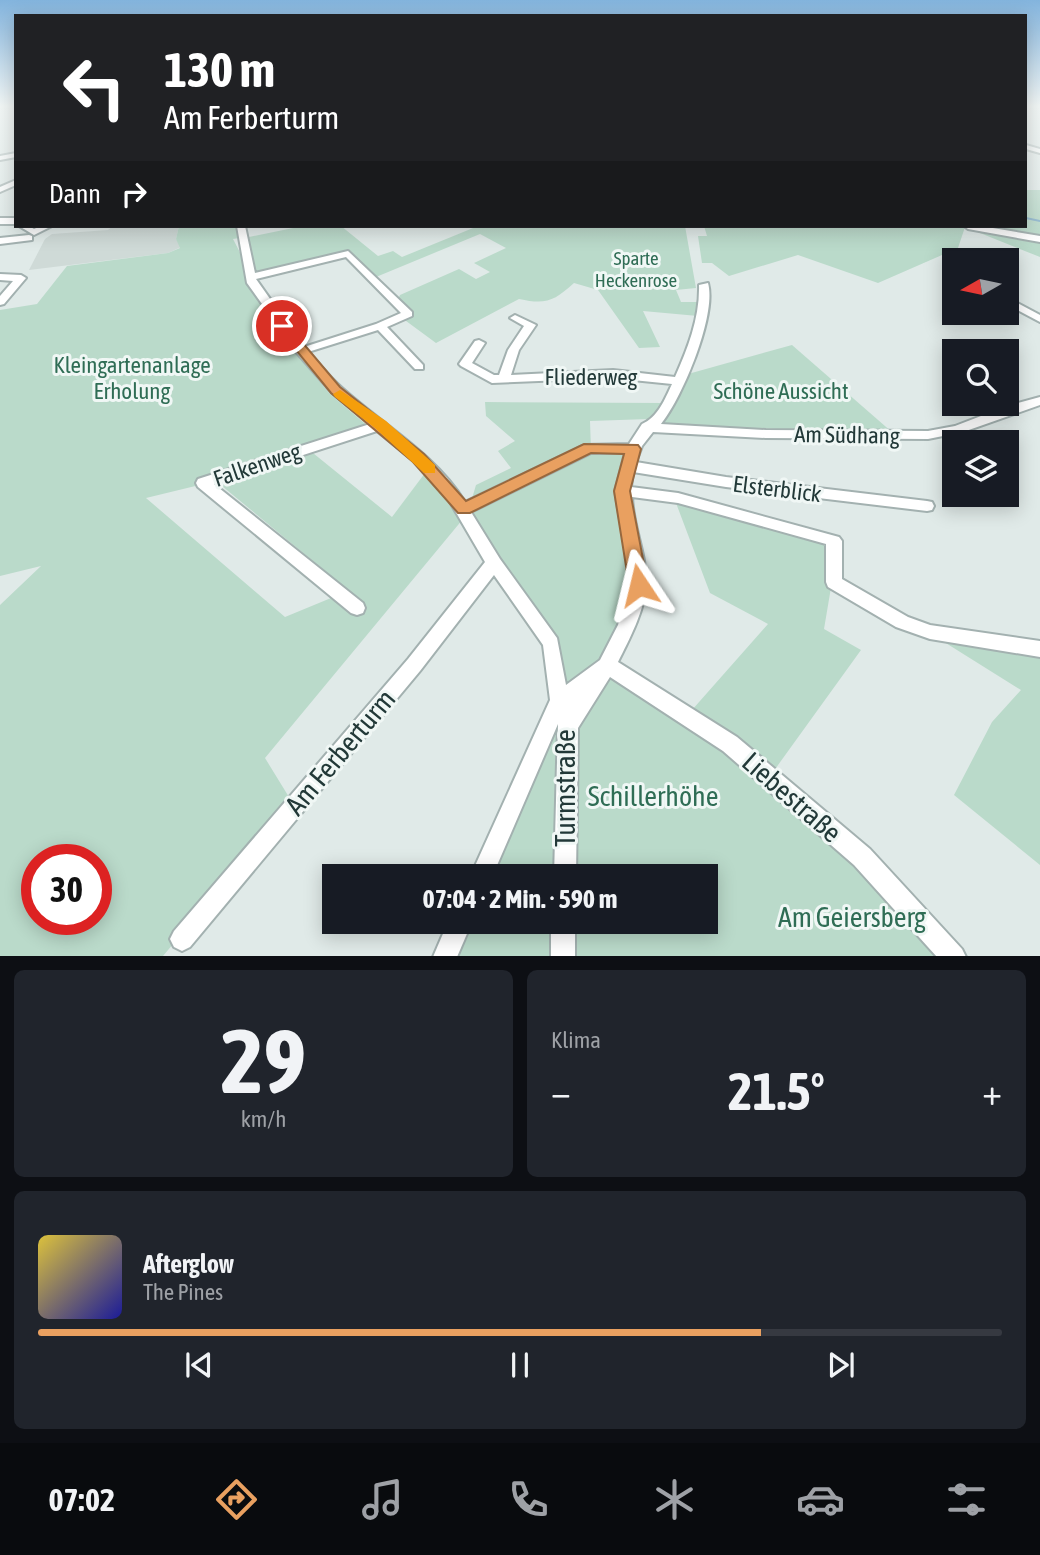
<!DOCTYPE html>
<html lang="de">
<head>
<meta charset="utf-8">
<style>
  :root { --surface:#171b24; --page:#20242c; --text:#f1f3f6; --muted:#9ea1a6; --line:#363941; --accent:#e9a060 }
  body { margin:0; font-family:"Asap Condensed",sans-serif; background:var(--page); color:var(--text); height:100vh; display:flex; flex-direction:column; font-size:26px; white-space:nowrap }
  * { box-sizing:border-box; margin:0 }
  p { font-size:23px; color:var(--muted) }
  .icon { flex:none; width:38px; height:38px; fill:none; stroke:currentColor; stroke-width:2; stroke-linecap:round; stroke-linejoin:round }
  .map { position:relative; height:956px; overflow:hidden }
  .side { display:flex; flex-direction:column; gap:14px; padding:14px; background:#0d0f14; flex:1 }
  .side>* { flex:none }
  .guide { position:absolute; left:14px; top:14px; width:1013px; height:214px; border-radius:0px; box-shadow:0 4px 18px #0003; background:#202124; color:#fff; overflow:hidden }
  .needle { width:46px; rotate:261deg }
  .fabs { position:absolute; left:942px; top:248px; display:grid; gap:14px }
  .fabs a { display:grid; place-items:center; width:77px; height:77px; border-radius:0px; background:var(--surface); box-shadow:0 4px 18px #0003; font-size:35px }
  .speed { position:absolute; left:21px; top:844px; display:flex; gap:14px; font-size:35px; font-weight:700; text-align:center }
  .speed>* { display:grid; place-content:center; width:91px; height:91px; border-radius:50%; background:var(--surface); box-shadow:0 4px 18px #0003; line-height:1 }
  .speed .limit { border:10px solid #d22; background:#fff; color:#111 }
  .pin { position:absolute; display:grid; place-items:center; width:60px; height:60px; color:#fff; margin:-30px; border:4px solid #fff; border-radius:50%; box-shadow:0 2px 7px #0007 }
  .me { position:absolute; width:77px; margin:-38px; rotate:350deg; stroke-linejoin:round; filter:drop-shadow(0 0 5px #0008) }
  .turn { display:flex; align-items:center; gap:24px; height:147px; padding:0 35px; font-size:32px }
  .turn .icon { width:91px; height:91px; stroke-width:2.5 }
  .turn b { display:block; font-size:49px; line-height:60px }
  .then { display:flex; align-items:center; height:66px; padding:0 35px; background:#0003; gap:14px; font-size:26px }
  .big { font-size:52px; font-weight:700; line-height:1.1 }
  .side .card { flex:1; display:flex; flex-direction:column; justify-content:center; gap:10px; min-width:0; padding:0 24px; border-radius:10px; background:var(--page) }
  .side .dial { align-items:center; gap:0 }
  .dial b { font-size:91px; line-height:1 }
  .song { display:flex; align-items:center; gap:21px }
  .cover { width:84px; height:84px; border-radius:10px; background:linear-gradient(135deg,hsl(50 70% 55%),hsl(240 70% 35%)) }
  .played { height:7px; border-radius:4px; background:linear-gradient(90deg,var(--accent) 75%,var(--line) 75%) }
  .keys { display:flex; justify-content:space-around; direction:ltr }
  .heat { display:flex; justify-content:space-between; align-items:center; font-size:38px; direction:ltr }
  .side .tiles { flex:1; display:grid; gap:14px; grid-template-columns:1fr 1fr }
  .card:last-child { grid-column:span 2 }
  .trip { position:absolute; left:322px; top:864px; width:396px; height:70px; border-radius:0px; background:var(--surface); box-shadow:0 4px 18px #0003; font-weight:700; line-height:70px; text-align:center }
  .tabs { display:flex; height:112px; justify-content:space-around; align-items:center; background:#090b0e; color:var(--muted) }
  .tabs .icon { width:49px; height:49px }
  .tabs .active { color:var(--accent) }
  .tabs b { font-size:32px; color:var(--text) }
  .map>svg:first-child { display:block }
  .built { fill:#cfdad7 }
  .green { fill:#badaca; fill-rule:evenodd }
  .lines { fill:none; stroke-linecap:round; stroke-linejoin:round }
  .stream { stroke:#8bb4cc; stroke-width:2 }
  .minor-casing { stroke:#a3b1b0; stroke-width:4 }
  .minor { fill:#fff; fill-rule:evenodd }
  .route { fill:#e9a060; stroke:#97683e; stroke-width:2 }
  .slow { fill:#f59e0b }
  .labels { text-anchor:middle; stroke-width:6; stroke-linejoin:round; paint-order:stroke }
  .far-park-label { font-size:19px; fill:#2f6d55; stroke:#f0f7f5 }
  .park-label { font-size:23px; fill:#2f6d55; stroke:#f0f7f5 }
  .street-label { font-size:23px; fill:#223938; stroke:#f0f7f5 }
  .near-street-label { font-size:28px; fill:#223938; stroke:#f0f7f5 }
  .near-park-label { font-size:28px; fill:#2f6d55; stroke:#f0f7f5 }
</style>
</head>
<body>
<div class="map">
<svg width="1040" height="957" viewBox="0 0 1040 957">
  <rect width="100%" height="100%" fill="#e0eae8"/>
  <path class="built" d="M113,226h66l-3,13 5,8 -13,6 -139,17 16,-31 7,-5 56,-4z"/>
  <g class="green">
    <path d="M1026,190h14v67l-75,-30 -7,21 -80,35 -80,-28 -69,21 -17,-13h-10l-4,-27h9l-3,-10h322z"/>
    <path d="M179,226h60v12l-6,1 13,25 2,19 19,28 -1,3 21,21 -1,7 44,52 39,33 -61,22 84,68 33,-44 34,34 4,12 -198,239 27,44 -129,154h-163v-351l41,-39 -41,10v-266l37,-6 30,-38 101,-13 12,-5 -4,-9zM216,481l132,109v1l-63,26 -139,-119zM37,859h59v60h-59z"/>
    <path d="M303,226h38l37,30 15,-5 9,6 76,-31h207l11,62 -20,2 5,12h17v14l-55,-5 17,36 -21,1 -41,-58 -24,-7c-20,18 -28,22 -55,16l-83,44 -34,-25 9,-3 -13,-16 2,-4 59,-26 17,10 14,-7 -16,-9 32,-15 -26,-14 -104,43 -26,-25 -94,21 -3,-2 -4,-34z"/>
    <path d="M792,345l101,88 -234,-8 29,-51z"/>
    <path d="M485,402l179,1 -15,16 -59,2 1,30 24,-1 10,6 7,129 -7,31 -18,34 -20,28 -20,9 -4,-5 -9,-42 -86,-128 8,-27 35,-17 -13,-17 17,-10 -29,-25z"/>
    <path d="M676,503l120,29 42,14 -14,83 37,21 -88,122 -81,-62 76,-86 -58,-31z"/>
    <path d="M933,635l107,15v215l-86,-70 38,-73 29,-32z"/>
    <path d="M609,669l121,82 133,118 80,87h-369l-1,-34h132v-45h-132v-150z"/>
    <path d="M558,717l-3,160h-67z"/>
    <path d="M467,922h88l-1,34 -103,1z"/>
  </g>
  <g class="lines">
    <path class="stream" d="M1026,218l14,3"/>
    <g class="minor-casing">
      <g id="minor">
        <path d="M1026,145l14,4v4l-14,-4z"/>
        <path d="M16,153v4l-16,3v-4z"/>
        <path d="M16,180v5l-16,7v-5z"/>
        <rect x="0" y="218" width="16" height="6"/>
        <path d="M19,226h10l5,3 7,-3h11l-18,9z"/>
        <path d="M237,226h8l10,47 93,-22 64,61v4l-25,11 36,38v4h-8l-37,-39 -70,22c11,12 22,26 34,36 41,37 93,66 123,114l119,-57 45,-1 13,-20c16,-7 23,-25 30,-40l-59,-6 -121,5 -31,-17 -2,-2 16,-23 4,-1 6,3 -13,20 22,12h5l9,-25 16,-24 -14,-8 5,-3 21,10 -17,25 -8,25 102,-5 62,7c13,-29 25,-60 24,-92l9,-2c9,32 -26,116 -47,141l105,6 162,1 27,-5 52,-20 33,-9v8l-77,27 -35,7 -162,-1 -113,-6 -11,14 -6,16 90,15 201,24 5,1 2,4 -2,4 -5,1 -201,-24 -93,-15 -2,15 47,6 161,44 3,4v38l66,38 22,8 110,16v16l-110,-18 -34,-12 -68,-40 -2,-5v-38l-148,-41 -46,-6c1,30 15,58 14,88 -1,25 -17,55 -28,77l119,75 133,112 92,100 4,8h-29l-83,-92 -131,-114 -113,-74 -32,51 -2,149h-22l4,-153 -66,153h-22l80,-177 -7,-55 -49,-70 -74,96 -230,276 -8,4 -8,-4 -4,-8 4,-8 234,-272 77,-97 -38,-65 -33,-36 -37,-30 -163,53 149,119 2,5 -2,5 -6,2 -6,-2 -153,-126 -2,-4 2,-4 172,-55 -38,-31 -35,-40 -50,-70zM346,257l55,56 -25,11 -72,23 -48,-68zM591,453h34l-10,38 13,74 1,24 -11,36 -18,35 -34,25 -9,-47 -57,-79 -29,-47z"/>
        <path d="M964,226h17l59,10v6l-72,-13z"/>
        <path d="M29,235l3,1v4l-32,4v-6z"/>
        <path d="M0,274l21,1 5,3 -22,26 -4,1v-9l13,-15 -13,-1z"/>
        <path d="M1006,297l34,18v7l-34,-18z"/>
        <path d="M448,922h24l-15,35h-24z"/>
        <rect x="551" y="922" width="24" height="35"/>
      </g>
    </g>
    <use href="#minor" class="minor"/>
  </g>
  <linearGradient id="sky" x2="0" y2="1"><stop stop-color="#83b4dd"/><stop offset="0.44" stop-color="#f1f6f5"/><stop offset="1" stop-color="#f1f6f5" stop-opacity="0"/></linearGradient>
  <rect width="1040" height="241" fill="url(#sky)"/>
  <path class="route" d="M278,323h8l54,64 84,67 42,47 118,-57 54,1 3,4 -11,42 18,94 -3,5h-13l-3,-5 -15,-94 10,-37 -33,-1 -121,60h-12l-45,-51 -82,-69 -53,-65z"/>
  <path class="slow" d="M340,390l46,31 49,44v8h-11l-49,-45 -40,-31 -2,-3z"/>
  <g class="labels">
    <g class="far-park-label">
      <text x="636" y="265">Sparte<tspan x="636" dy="22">Heckenrose</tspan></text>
    </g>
    <g class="park-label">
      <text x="132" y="373">Kleingartenanlage<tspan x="132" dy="26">Erholung</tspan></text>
      <text x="781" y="399">Schöne Aussicht</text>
    </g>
    <g class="street-label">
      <text x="591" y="385">Fliederweg</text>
      <text transform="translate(847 435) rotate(1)" y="8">Am Südhang</text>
      <text transform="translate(257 465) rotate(-19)" y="8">Falkenweg</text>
      <text transform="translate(777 489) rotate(7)" y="8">Elsterblick</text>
    </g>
    <g class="near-street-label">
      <text transform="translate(340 752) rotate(-50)" y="10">Am Ferberturm</text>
      <text transform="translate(565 788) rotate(-90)" y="10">Turmstraße</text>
      <text transform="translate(792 797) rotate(41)" y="10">Liebestraße</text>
    </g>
    <g class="near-park-label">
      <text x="653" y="806">Schillerhöhe</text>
      <text x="852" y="927">Am Geiersberg</text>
    </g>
  </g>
</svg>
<div class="fabs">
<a><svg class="needle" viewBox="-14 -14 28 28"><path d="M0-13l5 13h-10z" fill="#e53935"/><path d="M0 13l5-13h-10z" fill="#9ea1a6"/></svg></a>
<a><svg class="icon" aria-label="search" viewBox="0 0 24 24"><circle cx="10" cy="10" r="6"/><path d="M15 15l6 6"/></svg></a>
<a><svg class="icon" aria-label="layers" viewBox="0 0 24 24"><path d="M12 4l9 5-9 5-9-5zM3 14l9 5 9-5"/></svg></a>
</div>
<div class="speed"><div class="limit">30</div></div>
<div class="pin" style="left:282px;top:326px;background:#d93025"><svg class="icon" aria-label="arrive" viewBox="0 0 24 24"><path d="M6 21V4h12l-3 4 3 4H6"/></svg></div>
<svg class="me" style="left:639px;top:585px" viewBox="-20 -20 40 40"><path d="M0-17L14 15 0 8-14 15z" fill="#e9a060" stroke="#fff" stroke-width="4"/></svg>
<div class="trip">07:04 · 2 Min. · 590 m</div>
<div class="guide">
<div class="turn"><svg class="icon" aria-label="left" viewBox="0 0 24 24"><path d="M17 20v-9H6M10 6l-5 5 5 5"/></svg><div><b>130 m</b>Am Ferberturm</div></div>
<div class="then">Dann<svg class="icon" aria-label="right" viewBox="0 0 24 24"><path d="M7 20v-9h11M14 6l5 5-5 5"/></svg></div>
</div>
</div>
<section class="side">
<div class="tiles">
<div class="card dial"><b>29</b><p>km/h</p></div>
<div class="card"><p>Klima</p>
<div class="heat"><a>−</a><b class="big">21.5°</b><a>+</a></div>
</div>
<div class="card">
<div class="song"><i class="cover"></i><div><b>Afterglow</b><p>The Pines</p></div></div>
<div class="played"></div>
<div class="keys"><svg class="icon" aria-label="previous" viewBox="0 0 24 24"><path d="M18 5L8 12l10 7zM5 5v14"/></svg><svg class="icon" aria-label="pause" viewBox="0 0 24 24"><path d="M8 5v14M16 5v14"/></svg><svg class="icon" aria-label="next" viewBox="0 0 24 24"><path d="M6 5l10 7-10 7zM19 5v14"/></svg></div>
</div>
</div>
</section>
<nav class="tabs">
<b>07:02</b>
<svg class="icon active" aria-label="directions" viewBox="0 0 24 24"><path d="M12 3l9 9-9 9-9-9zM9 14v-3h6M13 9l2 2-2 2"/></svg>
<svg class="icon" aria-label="music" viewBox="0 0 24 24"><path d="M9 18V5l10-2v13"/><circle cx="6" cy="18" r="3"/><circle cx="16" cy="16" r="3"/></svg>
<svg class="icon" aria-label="phone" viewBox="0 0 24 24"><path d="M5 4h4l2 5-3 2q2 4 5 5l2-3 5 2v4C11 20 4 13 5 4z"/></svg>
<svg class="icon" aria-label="climate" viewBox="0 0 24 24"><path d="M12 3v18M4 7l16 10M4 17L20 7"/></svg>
<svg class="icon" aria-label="car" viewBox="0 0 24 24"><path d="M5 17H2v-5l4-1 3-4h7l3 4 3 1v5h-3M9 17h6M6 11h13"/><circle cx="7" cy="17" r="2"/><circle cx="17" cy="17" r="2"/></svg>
<svg class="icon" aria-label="filters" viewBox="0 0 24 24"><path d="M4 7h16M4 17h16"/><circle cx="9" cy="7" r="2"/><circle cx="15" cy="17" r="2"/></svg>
</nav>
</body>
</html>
